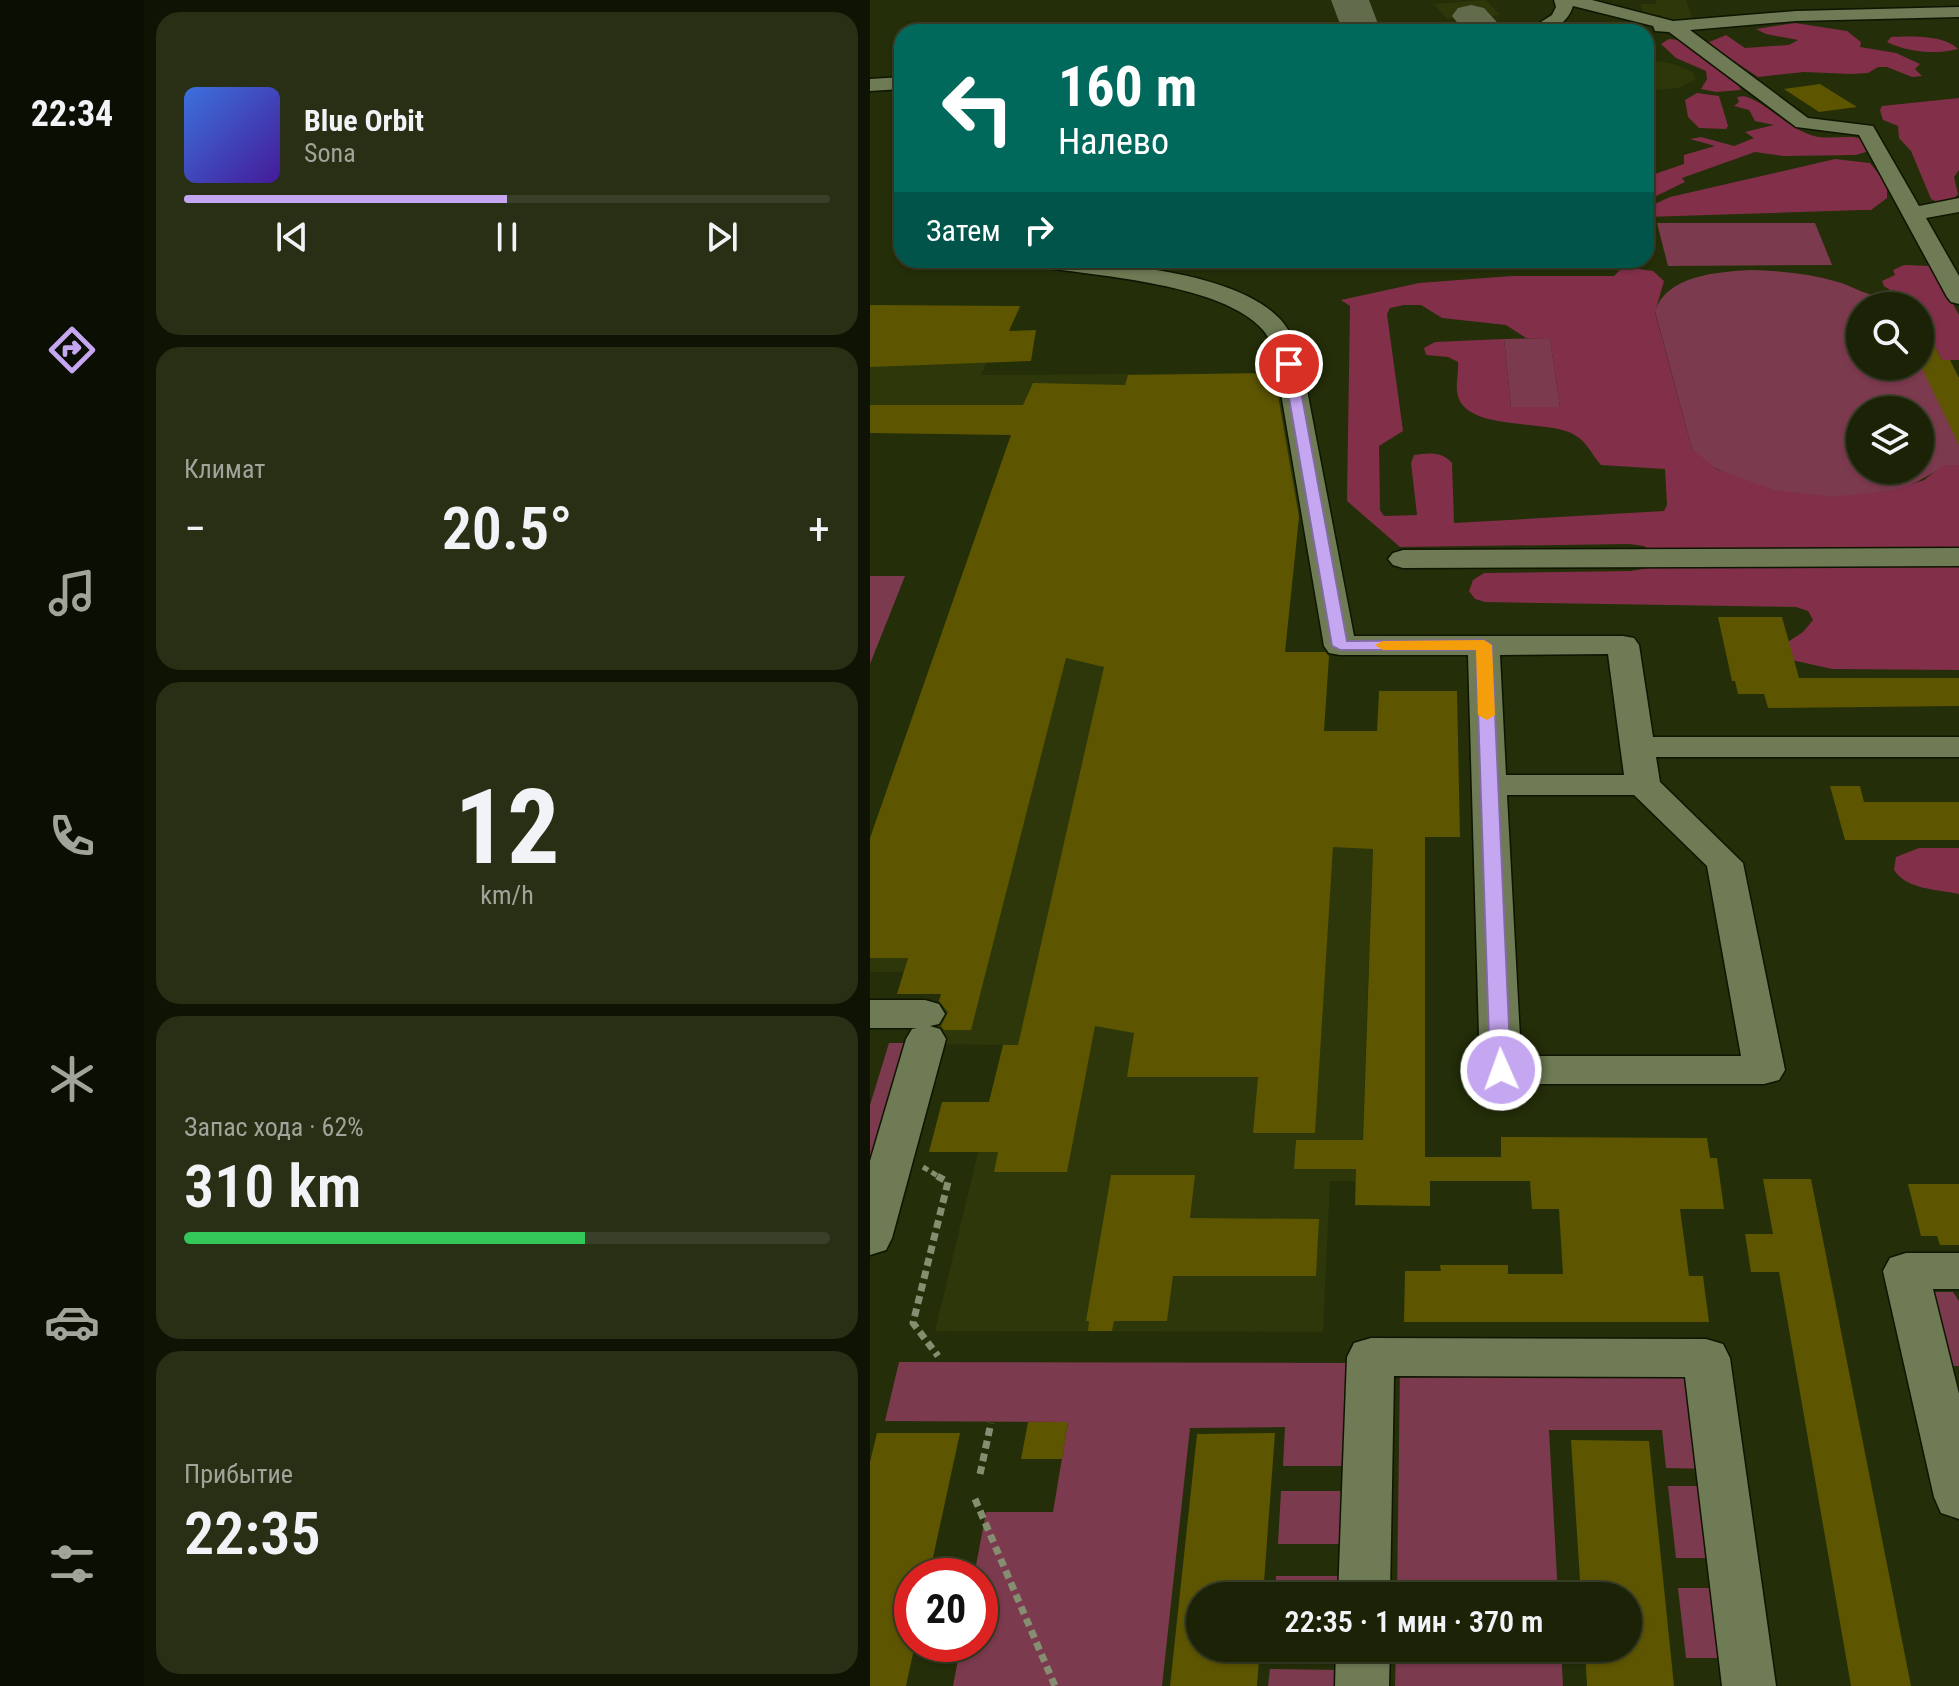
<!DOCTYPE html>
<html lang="ru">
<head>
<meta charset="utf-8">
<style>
  :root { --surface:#1b2206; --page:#282f14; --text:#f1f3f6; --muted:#a0a49b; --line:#393f28; --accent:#c5a6f1 }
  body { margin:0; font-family:"Roboto Condensed",sans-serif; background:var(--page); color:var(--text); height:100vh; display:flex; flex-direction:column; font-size:30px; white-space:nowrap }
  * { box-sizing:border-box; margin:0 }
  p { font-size:26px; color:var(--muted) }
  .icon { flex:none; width:44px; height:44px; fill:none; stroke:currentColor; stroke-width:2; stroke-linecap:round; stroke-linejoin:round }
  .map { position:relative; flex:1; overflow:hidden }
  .side { display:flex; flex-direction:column; gap:12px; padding:12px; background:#0f1303; width:726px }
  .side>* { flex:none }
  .guide { position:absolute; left:24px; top:24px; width:760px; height:244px; border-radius:24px; box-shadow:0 2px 6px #0004,0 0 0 2px var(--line); background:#00695c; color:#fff; overflow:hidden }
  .tools { position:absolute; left:976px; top:292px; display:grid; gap:16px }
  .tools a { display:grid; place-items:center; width:88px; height:88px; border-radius:50%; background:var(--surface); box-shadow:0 2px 6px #0004,0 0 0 2px var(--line); font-size:40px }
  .speed { position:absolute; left:24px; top:1558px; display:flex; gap:16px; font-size:40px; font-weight:700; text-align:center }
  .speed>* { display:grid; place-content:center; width:104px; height:104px; border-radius:50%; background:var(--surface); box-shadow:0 2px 6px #0004,0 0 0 2px var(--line); line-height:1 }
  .speed .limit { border:12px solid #d22; background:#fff; color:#111 }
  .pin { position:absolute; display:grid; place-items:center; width:68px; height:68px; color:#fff; margin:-34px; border:4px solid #fff; border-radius:50%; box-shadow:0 2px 8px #0007 }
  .me { position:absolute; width:88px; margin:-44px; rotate:358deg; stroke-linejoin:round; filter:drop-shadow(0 0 6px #0008) }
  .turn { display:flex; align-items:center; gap:28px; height:168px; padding:0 32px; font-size:36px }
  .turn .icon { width:104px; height:104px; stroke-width:2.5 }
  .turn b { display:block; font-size:56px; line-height:68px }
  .then { display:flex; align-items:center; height:76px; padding:0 32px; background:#0003; gap:16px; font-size:30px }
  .big { font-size:60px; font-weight:600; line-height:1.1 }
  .side .widget { flex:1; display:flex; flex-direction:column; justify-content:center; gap:12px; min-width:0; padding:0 28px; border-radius:24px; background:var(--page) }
  .side .dial { align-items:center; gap:0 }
  .dial b { font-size:104px; line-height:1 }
  .song { display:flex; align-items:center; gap:24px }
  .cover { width:96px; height:96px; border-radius:12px; background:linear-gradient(135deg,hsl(220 70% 55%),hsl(260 70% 35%)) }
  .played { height:8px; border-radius:4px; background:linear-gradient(90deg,var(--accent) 50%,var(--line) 50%) }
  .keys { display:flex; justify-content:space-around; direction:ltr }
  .heat { display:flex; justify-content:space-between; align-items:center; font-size:44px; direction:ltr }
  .charge { height:12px; border-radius:6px; background:linear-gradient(90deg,#34c759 62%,var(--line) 0) }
  .trip { position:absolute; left:316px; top:1582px; width:456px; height:80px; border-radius:40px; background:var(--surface); box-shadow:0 2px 6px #0004,0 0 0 2px var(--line); font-weight:600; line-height:80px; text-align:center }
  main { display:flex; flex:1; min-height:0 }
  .tabs { display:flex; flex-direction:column; width:144px; justify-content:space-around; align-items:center; background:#0b0e02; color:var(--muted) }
  .tabs .icon { width:56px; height:56px }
  .tabs .current { color:var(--accent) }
  .tabs b { font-size:36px; color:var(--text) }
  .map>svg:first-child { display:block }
  .built { fill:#2d370a }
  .green { fill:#7b3a4d; fill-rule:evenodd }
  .forest { fill:#822f4a; fill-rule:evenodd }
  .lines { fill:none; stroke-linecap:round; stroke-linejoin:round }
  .taxiway { fill:#626b4b; fill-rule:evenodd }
  .building { fill:#5d5500 }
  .minor-casing { stroke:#0e1500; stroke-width:3 }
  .path-far1 { stroke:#858e71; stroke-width:5; stroke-dasharray:6 4; stroke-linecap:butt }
  .path { stroke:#858e71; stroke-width:7; stroke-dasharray:8 5; stroke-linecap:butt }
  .minor { fill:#6e7b54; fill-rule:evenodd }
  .route { fill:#c5a6f1; stroke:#806c9d; stroke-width:2 }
  .slow { fill:#f59e0b }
</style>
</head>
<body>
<main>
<nav class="tabs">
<b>22:34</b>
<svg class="icon current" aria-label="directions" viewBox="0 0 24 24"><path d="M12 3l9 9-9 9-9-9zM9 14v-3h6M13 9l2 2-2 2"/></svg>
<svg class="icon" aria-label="music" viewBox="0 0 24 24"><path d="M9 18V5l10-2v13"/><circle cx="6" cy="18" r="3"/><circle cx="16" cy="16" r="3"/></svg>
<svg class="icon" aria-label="phone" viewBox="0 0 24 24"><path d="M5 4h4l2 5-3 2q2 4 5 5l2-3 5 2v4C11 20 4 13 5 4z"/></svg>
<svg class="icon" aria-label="climate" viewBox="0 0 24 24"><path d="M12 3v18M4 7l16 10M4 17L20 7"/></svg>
<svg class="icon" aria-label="car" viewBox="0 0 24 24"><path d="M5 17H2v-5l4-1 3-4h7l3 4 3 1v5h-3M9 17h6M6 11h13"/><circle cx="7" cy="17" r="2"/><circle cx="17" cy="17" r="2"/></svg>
<svg class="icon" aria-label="filters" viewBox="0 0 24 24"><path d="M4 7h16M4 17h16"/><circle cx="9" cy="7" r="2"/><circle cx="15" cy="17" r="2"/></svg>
</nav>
<section class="side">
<div class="widget">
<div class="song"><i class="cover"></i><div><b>Blue Orbit</b><p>Sona</p></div></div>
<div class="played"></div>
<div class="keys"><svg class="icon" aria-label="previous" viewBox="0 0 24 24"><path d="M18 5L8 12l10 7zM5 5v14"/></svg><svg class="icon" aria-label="pause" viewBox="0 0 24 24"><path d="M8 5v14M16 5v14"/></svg><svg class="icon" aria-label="next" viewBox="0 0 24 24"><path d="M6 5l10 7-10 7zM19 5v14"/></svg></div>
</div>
<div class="widget"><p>Климат</p>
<div class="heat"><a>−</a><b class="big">20.5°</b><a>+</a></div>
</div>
<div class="widget dial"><b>12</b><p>km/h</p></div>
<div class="widget"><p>Запас хода · 62%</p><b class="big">310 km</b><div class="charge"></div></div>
<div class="widget"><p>Прибытие</p><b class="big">22:35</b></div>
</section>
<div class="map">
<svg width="1089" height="1686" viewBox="0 0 1089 1686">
  <rect width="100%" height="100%" fill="#242e08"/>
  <g class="built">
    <path d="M469,0h22l13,32h-22z"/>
    <path d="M616,0l14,15 -16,2 14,15h-20l-13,-14 -18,1 -13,-15z"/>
    <path d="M786,0h30l7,20 -30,3 -3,-8h-16l-4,-11h16z"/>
    <path d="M776,59l28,5 18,8 4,7 -17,9 -33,3z"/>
    <path d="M0,305l151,2 -11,21 -8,1 -21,46 294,-2 2,16 27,80 -19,183h44l-5,79h53l-16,450h-31l-7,151 -388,-1 43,-179h-49l13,-50h47l14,-57 -76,-1 42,-151 -37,79h-62v-134l141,-403 -141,-2z"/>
  </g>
  <g class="green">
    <path d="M787,223h158l17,42 -164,1z"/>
    <path d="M880,270c30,1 59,3 88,12 17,5 30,15 48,15l5,8h22l-53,1v60h60v-48l39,76v71c-21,0 -35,16 -56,23 -61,21 -166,9 -211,-39l-37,-138c12,-36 63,-39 95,-41zM990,410h60v60h-60z"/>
    <path d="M680,338l10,69h-49l-7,-68z"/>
    <path d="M0,576h35l-35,88z"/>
    <path d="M19,1043h20l-39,134v-72z"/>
    <path d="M1055,1292h28l6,9v65h-16z"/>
    <path d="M29,1362l454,1 -4,103h-66l2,-39 -95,1 -28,258h-209l8,-42h19v-68h-6l12,-64h67l15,-90 -183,-1z"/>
    <path d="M530,1366l299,1 13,102 -46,-1 -4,-38h-113l9,166h-161z"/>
    <path d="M798,1486h46l10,72h-48z"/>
    <path d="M411,1491h67l-1,53h-69z"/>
    <path d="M406,1576h69v20h-70z"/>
    <path d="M808,1588h49l9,70h-50z"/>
    <path d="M526,1648h165l2,38h-168z"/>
    <path d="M400,1669l72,1 -1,16h-73z"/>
  </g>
  <g class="forest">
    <path d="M925,23l52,8 14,11 -1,5 36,6 24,11 -5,5 7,7 -10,1 -25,-10h-9l-10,6 -17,1 -47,-2 -46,5 -51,-34 19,-8 19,13 44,-3 9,-5 -32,-6 -10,-5z"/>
    <path d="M1021,37c19,-1 54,-2 67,12 -21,6 -52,3 -71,-7z"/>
    <path d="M799,39l11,1 57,41 4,9 -25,2 -15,-3 6,-10 -1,-8 -30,-13 -15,-14z"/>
    <path d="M827,93l22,3 9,30 -2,3 -27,-1 -11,-11 -3,-17z"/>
    <path d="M874,96c26,8 42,32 70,40 16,4 34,-2 50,3l5,12 -13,4 -72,1 -29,-4 -73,26 3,4 -39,19v-24l38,-13v-9l31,-9 -25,-7 11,-2 33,9 20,-8 -9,-6 29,-7 -19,-4 -6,-11 -15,-4 5,-4 -2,-5z"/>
    <path d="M1089,98v72l-5,7 4,17 -6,7 -13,2 -8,-4 -20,-48 -12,-13 -1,-12 -15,-6 -3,-10 2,-4z"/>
    <path d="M965,159l35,4 17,21v14l-16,12h-9l-216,7v-9l24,-11z"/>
    <path d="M1034,265l28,1 27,49v45h-17l-22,-42v-12h-6l-30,-20 -2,-5 13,-6 -2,-5z"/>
    <path d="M762,268l21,3 11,10 -9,31 37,137 26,21 56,20 58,7 63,-7 29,-10 19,-15h16v205l-127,-1 -40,-9 -6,-17 17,-11 10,-12 -5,-9 -12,-4 -311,-5 -10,-3 -6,-8 4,-11 11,-7 147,-2 17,-3 6,-7 -2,-9 -8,-6 -15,-2 -229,3 -53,-46 3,-195 -9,-6 78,-17 93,-7h102l7,-7zM534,305h17l21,13 64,7 20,13 24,1 10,68h-49l-7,-68 -69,3 -11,6 2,7 22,2 10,5c1,12 -4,25 1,37 13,31 84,21 112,34 16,8 19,19 30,32l64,4 2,36 -3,6 -210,12 -2,-60c-10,-12 -24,-10 -38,-8l-3,8 6,52 -33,1 -4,-6 -1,-64 24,-15 -16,-117 3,-6z"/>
    <path d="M1049,848h40v46c-22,-5 -52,-4 -65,-24l2,-13z"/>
  </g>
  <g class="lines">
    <g class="taxiway">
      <path d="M461,0h38l12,32h-38z"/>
      <path d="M601,5l13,3 22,24h-41l-13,-16 6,-8z"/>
    </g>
  </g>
  <g class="building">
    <path d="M950,84l37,23 -38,5 -35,-23z"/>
    <path d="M0,305l150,1 -11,25 27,-1 -5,31 -161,6z"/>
    <path d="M1050,318l22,42h8l9,18v67l-39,-81z"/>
    <path d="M404,373l25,144 -14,135h40l4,4 -5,75h53l2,-40h78l3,146h-35v320h76v-20l206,1 3,20h7l7,51h-44l9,67h14l6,46h-305l1,-51h36l-1,-6h68v9h55l-4,-65h-27l-2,-28h-100v25l-75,-1 1,-36h-62l2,-29h67l10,-291 -40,-2 -18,286h-62l5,-56h-131l7,-44 -39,-7 -28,146h-73l4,-20h-69l13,-50h47l14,-57h15l86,-378 -38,-9 -95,372h-27l-3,-4 7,-14 -9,-11 2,-7h-44l11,-36h-38v-120l141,-403 -141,-2v-28h153l10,-22 92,2 3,-10z"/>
    <path d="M848,617h64l17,61h160v28l-191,2 -4,-14h-26l-3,-13h-3z"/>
    <path d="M960,786h30l4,16h95v38h-114z"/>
    <path d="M241,1175h84l-5,43 129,1 -3,57h-143l-6,45h-53l-2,10h-24l1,-10h-3z"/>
    <path d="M893,1179h48l100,507h-60l-72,-414h-28l-6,-38h28z"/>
    <path d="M1038,1184h51v61h-19l-3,-9h-16z"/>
    <path d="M158,1422h40l-6,37h-41z"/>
    <path d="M7,1433h83l-31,143h-17v68h3l-9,42h-36v-224z"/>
    <path d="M405,1433l-12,163h-63v52h60l-3,38h-87l27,-252z"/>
    <path d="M701,1440l78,1 25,245h-87l-2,-38h43v-52h-47z"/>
  </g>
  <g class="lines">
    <g class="minor-casing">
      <g id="minor">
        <path d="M684,0h38l81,21 123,-10 163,-4v10l-163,4 -106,9 118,88 65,8 46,80 40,-8v14l-33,6 33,58v28l-8,-2 -4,-5 -88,-162 -63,-8 -127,-95 -14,-1 -2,-5 -80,-20c-7,22 -26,26 -48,26l27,-17 4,-8z"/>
        <path d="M32,77v12l-32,2v-12z"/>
        <path d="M159,260c65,0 206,9 252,60 11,13 17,28 21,44l52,272h269l11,2 5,7 14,92h306v20h-303l4,25 83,81 42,207 -6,10 -15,4h-263l-15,-4 -6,-10 -12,-415h-128l-11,-2 -5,-7 -48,-282c-2,-12 -5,-25 -13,-34 -40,-46 -165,-54 -223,-63l-8,-2zM738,654l16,121h-118l-6,-120zM637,795h127l73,71 34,190h-220z"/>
        <path d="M1089,548v18l-556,2 -10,-3 -5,-6 5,-6 10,-3z"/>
        <path d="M0,1000h55l14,4 6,10 -6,10 -9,2 10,3 6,10 -54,199 -6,12 -16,5v-94l36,-122 6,-10 5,-1h-47z"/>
        <path d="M1036,1253h53v36h-26l26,105v125l-18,-6 -7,-16 -51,-226 7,-13z"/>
        <path d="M501,1338l335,1 17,5 7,14 46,328h-54l-37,-309 -291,-1 -4,220h-52l9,-239 7,-14z"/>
        <path d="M466,1648h54l-1,38h-54z"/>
      </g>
    </g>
    <path class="path-far1" d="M53,1167l18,11"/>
    <g class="path">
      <path d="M67,1176l11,6 -35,141 25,33"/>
      <path d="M110,1474l11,-51"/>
      <path d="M105,1499l80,187"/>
    </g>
    <use href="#minor" class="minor"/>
  </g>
  <path class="route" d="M419,360l7,4 51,277 137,-1 8,5 19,425 -3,5h-15l-3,-5 -14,-420h-136l-8,-4 -49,-282z"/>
  <path class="slow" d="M614,640l8,5 3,70 -8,5 -9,-5 -2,-65h-93l-8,-5 8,-4z"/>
</svg>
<div class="tools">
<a><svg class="icon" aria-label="search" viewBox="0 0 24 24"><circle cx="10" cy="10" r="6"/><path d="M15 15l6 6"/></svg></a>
<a><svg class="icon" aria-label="layers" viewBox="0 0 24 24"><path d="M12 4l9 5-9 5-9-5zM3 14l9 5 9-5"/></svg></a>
</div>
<div class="speed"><div class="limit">20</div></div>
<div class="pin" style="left:419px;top:364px;background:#d93025"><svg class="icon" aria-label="arrive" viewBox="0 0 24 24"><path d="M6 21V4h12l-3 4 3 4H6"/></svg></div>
<svg class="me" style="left:631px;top:1070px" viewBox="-20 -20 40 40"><circle r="17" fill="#c5a6f1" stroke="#fff" stroke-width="3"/><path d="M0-11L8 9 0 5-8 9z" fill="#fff"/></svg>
<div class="trip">22:35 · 1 мин · 370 m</div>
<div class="guide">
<div class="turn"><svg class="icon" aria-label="left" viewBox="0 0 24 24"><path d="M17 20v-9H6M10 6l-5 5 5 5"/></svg><div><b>160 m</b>Налево</div></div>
<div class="then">Затем<svg class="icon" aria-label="right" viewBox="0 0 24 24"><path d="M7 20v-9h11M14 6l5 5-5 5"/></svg></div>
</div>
</div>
</main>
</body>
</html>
